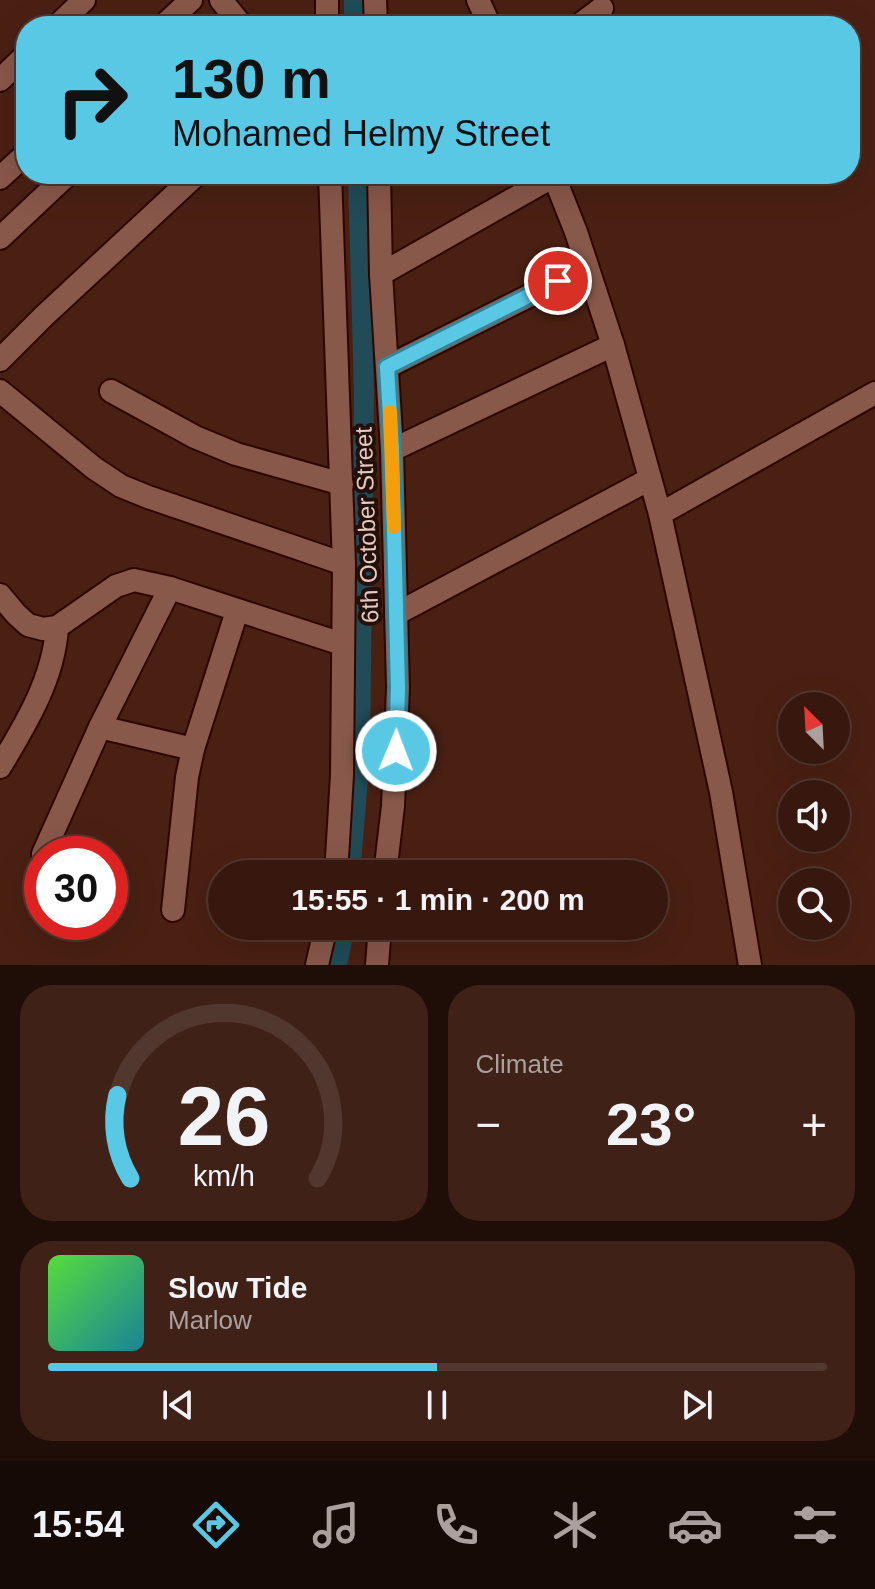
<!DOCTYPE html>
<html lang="en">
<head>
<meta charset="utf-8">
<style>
  :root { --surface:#38180e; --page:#3f2117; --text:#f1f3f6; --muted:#aba09e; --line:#52372e; --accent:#59c8e5 }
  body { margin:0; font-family:Helvetica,sans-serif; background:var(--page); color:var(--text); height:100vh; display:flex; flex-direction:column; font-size:30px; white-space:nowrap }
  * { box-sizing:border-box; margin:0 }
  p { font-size:26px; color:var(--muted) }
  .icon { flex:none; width:44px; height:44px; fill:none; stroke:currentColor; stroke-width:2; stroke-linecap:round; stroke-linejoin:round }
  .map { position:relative; height:965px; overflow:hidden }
  .side { display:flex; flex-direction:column; gap:20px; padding:20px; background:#1f0d08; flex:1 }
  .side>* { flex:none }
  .banner { position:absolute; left:16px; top:16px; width:844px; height:168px; border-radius:32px; box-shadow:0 8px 32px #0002,0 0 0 2px var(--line); background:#59c8e5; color:#111; overflow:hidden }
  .needle { width:52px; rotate:336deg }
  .buttons { position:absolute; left:778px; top:692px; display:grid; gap:16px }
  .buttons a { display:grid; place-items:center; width:72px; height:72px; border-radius:50%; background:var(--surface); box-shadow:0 8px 32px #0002,0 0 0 2px var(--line); font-size:40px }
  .speed { position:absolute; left:24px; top:836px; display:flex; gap:16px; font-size:40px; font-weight:700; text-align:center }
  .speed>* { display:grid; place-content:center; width:104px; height:104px; border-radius:50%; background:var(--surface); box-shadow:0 8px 32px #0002,0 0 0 2px var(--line); line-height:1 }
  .speed .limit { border:12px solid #d22; background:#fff; color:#111 }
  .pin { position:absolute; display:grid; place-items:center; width:68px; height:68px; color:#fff; margin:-34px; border:4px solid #fff; border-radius:50%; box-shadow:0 2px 8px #0007 }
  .me { position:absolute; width:88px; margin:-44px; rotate:1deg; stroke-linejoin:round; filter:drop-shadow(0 0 6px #0008) }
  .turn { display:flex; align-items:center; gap:28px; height:168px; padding:0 24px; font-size:36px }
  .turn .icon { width:104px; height:104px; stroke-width:2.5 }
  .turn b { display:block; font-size:56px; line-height:68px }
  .big { font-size:60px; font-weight:600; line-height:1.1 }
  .side .widget { flex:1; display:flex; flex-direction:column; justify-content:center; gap:12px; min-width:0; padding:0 28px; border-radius:32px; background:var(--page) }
  .side .dial { align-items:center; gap:0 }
  .dial svg { height:208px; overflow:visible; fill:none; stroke:var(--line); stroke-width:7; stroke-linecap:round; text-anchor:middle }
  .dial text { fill:var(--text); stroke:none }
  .song { display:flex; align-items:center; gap:24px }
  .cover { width:96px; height:96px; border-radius:12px; background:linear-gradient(135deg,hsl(110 70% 55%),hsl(190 70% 35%)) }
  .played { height:8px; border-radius:4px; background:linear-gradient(90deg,var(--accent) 50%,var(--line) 50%) }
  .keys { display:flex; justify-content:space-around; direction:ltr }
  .heat { display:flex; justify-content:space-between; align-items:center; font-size:44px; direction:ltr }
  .side .tiles { flex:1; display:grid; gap:20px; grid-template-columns:1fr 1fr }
  .widget:last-child { grid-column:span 2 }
  .trip { position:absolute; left:208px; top:860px; width:460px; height:80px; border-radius:40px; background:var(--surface); box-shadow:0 8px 32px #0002,0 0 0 2px var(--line); font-weight:600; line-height:80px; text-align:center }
  .dock { display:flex; height:128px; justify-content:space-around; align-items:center; background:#160a06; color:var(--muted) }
  .dock .icon { width:56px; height:56px }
  .dock .active { color:var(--accent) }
  .dock b { font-size:36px; color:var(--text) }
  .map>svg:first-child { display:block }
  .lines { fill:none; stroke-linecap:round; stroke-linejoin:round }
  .canal { stroke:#204b57; stroke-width:20 }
  .street-casing { stroke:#2e0600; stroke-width:26 }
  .street { stroke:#88584a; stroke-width:22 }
  .route-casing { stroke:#3a8295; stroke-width:20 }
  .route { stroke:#59c8e5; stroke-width:14 }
  .slow { stroke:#f59e0b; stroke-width:14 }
  .labels { text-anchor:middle; stroke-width:8; stroke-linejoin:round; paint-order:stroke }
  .street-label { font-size:24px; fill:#e6cac1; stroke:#23100b }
</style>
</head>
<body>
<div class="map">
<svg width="875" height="965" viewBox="0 0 875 965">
  <rect width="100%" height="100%" fill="#4a2013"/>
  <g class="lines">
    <g class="canal">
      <path d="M354,0v26"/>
      <path d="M350,874l10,-117 4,-363 -6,-220"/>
      <path d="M337,965l8,-39"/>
    </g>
    <g class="street-casing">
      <g id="street">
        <path d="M221,0l21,26"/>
        <path d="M327,0v26"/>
        <path d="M375,0l1,26"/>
        <path d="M478,0l12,26"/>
        <path d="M57,26l27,-26"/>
        <path d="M163,26l28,-26"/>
        <path d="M578,26l24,-18"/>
        <path d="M0,80l26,-25"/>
        <path d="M330,174l14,390 -2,211 -6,99"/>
        <path d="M379,174l2,100 11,176 6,238 -5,118 -8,68"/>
        <path d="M553,174l23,58 37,113 47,169 61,278 29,173"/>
        <path d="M0,178l26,-24"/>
        <path d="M0,238l68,-64"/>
        <path d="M381,274l173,-98"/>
        <path d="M0,360l44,-44 153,-142"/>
        <path d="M387,367l200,-100"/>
        <path d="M0,391l94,77 27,18 27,11 196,67"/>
        <path d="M111,391l84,46 41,17 106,30"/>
        <path d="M392,450l221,-105"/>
        <path d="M660,514l215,-121"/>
        <path d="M0,595l16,19 12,11 15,4 14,-2 59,-41 18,-6 36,8 172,56"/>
        <path d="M396,614l254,-135"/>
        <path d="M100,727l93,22"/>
        <path d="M0,767c26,-43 54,-89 57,-140"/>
        <path d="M43,854l57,-127 70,-139"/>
        <path d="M173,910l14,-133 6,-28 44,-138"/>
        <path d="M317,965l9,-39"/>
        <path d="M377,965l3,-39"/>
      </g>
    </g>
    <use href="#street" class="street"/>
  </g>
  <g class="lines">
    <g class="route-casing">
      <path id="route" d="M396,751l2,-63 -6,-238 -5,-83 171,-86"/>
    </g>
    <use href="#route" class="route"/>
    <path class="slow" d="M390,412l4,115"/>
  </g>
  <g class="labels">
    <g class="street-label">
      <text transform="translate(367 525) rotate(-92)" y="8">6th October Street</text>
    </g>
  </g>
</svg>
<div class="buttons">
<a><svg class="needle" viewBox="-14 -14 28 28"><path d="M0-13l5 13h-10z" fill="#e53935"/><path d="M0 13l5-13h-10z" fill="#aba09e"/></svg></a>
<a><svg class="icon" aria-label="sound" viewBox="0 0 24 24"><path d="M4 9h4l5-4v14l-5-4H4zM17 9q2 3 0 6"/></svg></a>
<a><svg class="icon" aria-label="search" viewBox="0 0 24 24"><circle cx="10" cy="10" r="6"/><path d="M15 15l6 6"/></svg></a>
</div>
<div class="speed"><div class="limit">30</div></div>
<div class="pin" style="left:558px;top:281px;background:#d93025"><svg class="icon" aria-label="arrive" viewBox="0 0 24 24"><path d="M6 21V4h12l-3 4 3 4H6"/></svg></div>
<svg class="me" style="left:396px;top:751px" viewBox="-20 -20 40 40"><circle r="17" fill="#59c8e5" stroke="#fff" stroke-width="3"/><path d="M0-11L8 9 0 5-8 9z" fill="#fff"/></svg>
<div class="trip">15:55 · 1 min · 200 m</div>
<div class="banner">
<div class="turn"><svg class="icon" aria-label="right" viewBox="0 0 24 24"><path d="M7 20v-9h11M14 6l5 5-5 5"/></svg><div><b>130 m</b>Mohamed Helmy Street</div></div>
</div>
</div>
<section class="side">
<div class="tiles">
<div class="widget dial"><svg viewBox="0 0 100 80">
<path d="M14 69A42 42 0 1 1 86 69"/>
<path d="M14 69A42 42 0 0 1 9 37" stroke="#59c8e5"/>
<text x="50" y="56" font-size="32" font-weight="700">26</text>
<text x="50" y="72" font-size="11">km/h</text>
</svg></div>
<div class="widget"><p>Climate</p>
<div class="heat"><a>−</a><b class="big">23°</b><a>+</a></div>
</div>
<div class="widget">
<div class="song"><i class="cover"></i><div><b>Slow Tide</b><p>Marlow</p></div></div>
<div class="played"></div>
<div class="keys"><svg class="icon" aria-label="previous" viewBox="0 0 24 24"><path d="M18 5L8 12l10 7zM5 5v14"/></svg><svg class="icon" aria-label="pause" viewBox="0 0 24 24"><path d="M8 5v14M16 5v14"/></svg><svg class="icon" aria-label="next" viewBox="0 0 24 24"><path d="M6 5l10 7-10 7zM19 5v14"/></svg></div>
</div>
</div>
</section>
<nav class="dock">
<b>15:54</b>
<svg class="icon active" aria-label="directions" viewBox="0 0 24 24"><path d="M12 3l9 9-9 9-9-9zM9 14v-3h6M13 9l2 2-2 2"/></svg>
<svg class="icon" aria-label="music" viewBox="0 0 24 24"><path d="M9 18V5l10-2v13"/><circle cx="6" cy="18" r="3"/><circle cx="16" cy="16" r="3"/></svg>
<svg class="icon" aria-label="phone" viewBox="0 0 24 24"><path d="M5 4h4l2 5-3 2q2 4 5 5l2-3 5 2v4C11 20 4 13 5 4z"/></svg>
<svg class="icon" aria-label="climate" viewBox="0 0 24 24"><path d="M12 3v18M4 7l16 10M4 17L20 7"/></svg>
<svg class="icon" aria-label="car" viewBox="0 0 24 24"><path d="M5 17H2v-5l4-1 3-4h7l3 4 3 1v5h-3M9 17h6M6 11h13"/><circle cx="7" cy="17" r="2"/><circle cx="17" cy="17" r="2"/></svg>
<svg class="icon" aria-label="filters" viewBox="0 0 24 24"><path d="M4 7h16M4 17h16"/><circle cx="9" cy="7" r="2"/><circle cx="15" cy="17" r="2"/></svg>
</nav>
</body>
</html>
